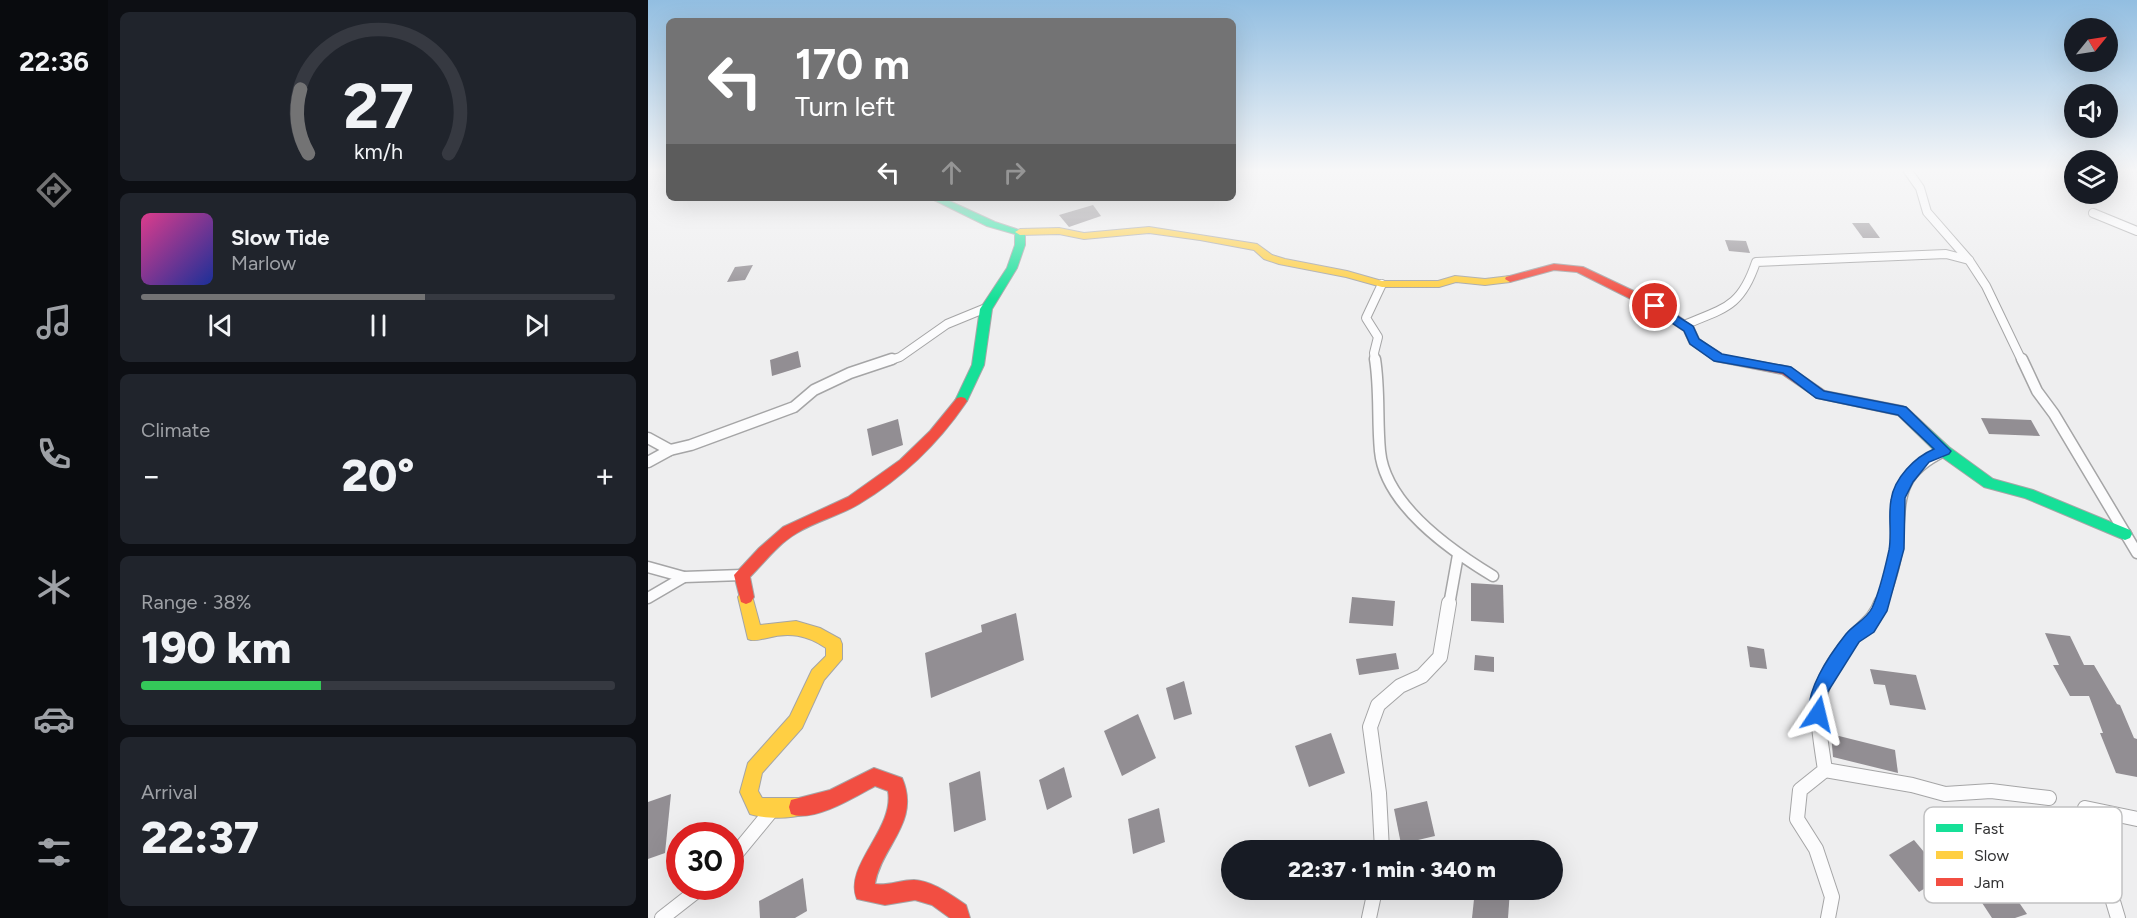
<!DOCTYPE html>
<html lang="en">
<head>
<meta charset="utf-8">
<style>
  :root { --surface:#171b24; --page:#20242c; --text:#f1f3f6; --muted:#9ea1a6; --line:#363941; --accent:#737374 }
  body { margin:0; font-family:Figtree,sans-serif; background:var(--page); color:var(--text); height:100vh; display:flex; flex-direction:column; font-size:22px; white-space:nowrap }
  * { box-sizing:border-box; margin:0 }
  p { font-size:20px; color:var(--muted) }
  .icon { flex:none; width:33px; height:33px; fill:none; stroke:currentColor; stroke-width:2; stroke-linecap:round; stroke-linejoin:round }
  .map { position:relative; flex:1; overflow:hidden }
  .drawer { display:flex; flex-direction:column; gap:12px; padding:12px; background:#0d0f14; width:540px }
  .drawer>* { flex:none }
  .guide { position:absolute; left:18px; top:18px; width:570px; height:183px; border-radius:9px; box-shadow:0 6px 24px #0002; background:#737374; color:#fff; overflow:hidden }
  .needle { width:39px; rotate:60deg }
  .tools { position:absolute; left:1416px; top:18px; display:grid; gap:12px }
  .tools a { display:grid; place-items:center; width:54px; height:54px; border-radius:50%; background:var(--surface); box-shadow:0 6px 24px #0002; font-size:30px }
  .speed { position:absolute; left:18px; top:822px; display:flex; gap:12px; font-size:30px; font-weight:700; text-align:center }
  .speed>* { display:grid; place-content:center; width:78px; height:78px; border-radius:50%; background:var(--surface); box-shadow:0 6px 24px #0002; line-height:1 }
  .speed .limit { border:9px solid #d22; background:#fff; color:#111 }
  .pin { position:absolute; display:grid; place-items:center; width:51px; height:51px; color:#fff; margin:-26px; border:3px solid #fff; border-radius:50%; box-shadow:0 2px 6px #0007 }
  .me { position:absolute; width:66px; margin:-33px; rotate:10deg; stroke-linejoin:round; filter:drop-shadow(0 0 4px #0008) }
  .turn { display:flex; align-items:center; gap:21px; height:126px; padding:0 30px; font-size:27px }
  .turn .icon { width:78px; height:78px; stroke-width:2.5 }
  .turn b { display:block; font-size:42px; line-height:51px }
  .lanes { display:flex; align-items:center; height:57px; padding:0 30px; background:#0003; justify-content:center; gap:30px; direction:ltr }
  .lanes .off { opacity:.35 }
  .big { font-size:45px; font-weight:800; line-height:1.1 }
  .drawer .widget { flex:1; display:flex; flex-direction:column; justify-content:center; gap:9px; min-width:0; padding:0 21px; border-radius:9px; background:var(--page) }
  .drawer .dial { align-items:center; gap:0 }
  .dial svg { height:156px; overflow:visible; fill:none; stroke:var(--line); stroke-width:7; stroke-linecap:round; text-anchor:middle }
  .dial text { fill:var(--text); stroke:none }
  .song { display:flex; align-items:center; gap:18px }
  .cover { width:72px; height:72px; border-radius:9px; background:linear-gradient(135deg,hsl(330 70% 55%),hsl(230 70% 35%)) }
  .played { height:6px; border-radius:3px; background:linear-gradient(90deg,var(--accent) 60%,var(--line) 60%) }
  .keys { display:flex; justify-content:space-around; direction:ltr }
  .heat { display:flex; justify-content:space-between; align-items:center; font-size:33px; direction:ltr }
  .charge { height:9px; border-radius:4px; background:linear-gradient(90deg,#34c759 38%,var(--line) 0) }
  .trip { position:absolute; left:573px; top:840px; width:342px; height:60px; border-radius:30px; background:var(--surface); box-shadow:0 6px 24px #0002; font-weight:800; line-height:60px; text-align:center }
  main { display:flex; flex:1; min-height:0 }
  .dock { display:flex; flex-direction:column; width:108px; justify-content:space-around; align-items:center; background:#090b0e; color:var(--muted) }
  .dock .icon { width:42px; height:42px }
  .dock .on { color:var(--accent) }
  .dock b { font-size:27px; color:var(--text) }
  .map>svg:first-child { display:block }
  .building { fill:#928e93 }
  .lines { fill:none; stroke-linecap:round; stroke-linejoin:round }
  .street-far2-casing { stroke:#a5a5a6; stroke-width:10 }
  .street-far1-casing { stroke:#a5a5a6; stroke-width:13 }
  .street-casing { stroke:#a5a5a6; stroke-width:16 }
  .fast-casing { stroke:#a5a5a6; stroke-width:2 }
  .slow-casing { stroke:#a5a5a6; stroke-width:2 }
  .jam-casing { stroke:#a5a5a6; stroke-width:2 }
  .street-far2 { stroke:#fcfcfd; stroke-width:8 }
  .street-far1 { stroke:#fcfcfd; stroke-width:10 }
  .street { stroke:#fcfcfd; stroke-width:14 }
  .fast { fill:#16e098; fill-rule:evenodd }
  .slow { fill:#ffcf43; fill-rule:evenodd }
  .jam { fill:#f24e42; fill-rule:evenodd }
  .route { fill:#1a73e8; stroke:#114b97; stroke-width:1.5 }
  .key { fill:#fff; stroke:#c1c1c2; stroke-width:1.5 }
  .key-label { font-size:16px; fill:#313132 }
</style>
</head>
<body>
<main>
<nav class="dock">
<b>22:36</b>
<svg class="icon on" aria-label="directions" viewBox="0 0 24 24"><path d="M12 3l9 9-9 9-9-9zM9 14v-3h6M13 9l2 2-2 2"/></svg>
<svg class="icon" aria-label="music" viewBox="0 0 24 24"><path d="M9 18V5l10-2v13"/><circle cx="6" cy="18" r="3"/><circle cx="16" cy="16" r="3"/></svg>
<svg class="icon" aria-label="phone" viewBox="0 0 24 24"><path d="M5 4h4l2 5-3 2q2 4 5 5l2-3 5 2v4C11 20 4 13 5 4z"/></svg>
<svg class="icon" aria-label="climate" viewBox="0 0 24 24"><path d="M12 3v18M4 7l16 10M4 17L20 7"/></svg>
<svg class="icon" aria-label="car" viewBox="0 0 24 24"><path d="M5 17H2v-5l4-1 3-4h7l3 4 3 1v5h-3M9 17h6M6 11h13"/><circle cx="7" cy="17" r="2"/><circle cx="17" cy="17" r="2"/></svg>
<svg class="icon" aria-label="filters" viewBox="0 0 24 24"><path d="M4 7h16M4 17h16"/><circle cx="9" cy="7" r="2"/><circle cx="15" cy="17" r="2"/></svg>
</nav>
<section class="drawer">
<div class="widget dial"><svg viewBox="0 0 100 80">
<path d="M14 69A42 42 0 1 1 86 69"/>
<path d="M14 69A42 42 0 0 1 10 36" stroke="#737374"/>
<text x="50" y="56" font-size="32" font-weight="700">27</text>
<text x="50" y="72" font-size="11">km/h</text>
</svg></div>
<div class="widget">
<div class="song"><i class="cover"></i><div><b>Slow Tide</b><p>Marlow</p></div></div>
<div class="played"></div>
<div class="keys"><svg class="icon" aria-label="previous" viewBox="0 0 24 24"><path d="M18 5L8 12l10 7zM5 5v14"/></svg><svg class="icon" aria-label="pause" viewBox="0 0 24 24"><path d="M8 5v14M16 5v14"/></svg><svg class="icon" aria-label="next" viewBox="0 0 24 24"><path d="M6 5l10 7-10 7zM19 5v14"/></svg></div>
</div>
<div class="widget"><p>Climate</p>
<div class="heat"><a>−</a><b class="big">20°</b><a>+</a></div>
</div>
<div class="widget"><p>Range · 38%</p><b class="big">190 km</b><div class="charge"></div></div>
<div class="widget"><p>Arrival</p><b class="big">22:37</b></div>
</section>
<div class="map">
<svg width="1489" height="918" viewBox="0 0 1489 918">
  <rect width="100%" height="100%" fill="#eeeeef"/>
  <g class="building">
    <path d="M445,205l8,11 -32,11 -10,-12z"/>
    <path d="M1204,223h17l11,15h-17z"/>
    <path d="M1077,240l21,1 4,12 -21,-2z"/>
    <path d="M105,265l-8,15 -18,2 8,-15z"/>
    <path d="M150,351l3,16 -29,9 -2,-16z"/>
    <path d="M1333,418l50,2 9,16 -51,-2z"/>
    <path d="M250,419l5,26 -31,11 -5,-27z"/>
    <path d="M823,583l32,2 1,38 -33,-2z"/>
    <path d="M704,597l43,4 -2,25 -44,-3z"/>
    <path d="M368,613l8,47 -93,38 -6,-45 57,-21 -1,-7z"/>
    <path d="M1397,633l25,3 14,29h10l23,39 3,1 14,33 3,1v38l-21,-4 -16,-40h3l-14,-37h-19l-17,-31h6z"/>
    <path d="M1099,646l17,3 3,20 -17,-2z"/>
    <path d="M748,653l3,16 -40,6 -3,-16z"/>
    <path d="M827,655l19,2v15l-20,-2z"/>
    <path d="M1222,669l46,6 10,35 -36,-5 -5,-20 -11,-1z"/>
    <path d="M536,681l8,33 -18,6 -8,-32z"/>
    <path d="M490,714l18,44 -34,18 -18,-45z"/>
    <path d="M683,733l14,40 -36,14 -14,-41z"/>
    <path d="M1183,734l64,16 3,23 -65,-16z"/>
    <path d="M416,767l8,30 -25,13 -8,-30z"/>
    <path d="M332,771l6,49 -32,12 -5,-49z"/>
    <path d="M23,794l-6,59 -17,6v-57z"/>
    <path d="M779,801l8,35 -34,8 -7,-35z"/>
    <path d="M511,808l6,34 -32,12 -5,-35z"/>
    <path d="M1266,840l30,36 -25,16 -30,-37z"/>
    <path d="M1345,865l34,49 -12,4h-23l-23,-35z"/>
    <path d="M155,878l4,33 -12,7h-35l-1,-17z"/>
    <path d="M827,890h35l-2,28h-36z"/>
  </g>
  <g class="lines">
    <g class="street-far2-casing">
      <g id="street-far2">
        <path d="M1260,171l12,17 7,24 42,48 17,26 36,75"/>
        <path d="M1445,213l44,18"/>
        <path d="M1036,325c41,-17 57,-18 72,-63l190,-8 23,6"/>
        <path d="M240,361l12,-4 47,-33 39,-16"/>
        <path d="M727,361l-1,-8 4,-16 -12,-19 16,-34"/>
      </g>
    </g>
    <g class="street-far1-casing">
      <g id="street-far1">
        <path d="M727,359c5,31 2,61 5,92 5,54 70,99 113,125"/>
        <path d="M1374,359l15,32 17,23 83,139"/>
        <path d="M0,438l22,12"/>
        <path d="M0,462l22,-12 21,-5 103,-38 20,-17 36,-17 42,-14"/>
        <path d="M0,567l36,10 58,-2"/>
        <path d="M0,598l36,-21"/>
        <path d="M801,605l9,-50"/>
        <path d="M1233,605c7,-19 14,-38 16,-58 4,-49 -2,-72 47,-96"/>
      </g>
    </g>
    <g class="street-casing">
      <g id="street">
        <path d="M1177,770l87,15 33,9 46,-3 58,7"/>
        <path d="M734,850l-3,-57 -9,-66 8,-22 22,-19 22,-10 18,-19 9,-54"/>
        <path d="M82,861l42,-51"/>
        <path d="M14,918l41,-32"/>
        <path d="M721,918l6,-28"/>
        <path d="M1180,918l4,-21 -16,-48 -19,-30 3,-29 25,-20c-9,-60 -15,-81 27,-131 11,-13 23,-19 29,-36"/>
        <path d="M1470,918l-33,-110 52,11"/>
      </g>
    </g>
    <g class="fast-casing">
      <g id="fast">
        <path d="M282,198h13l52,24 30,10v13l-8,23 -25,41 -8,56 -17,36 -6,4 -6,-4 17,-36 8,-56 27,-41 8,-23v-11l-28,-8z"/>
        <path d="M1254,406l5,2 42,39 44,32 40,11 97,40 2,4 -2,4 -5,2 -5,-2 -95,-40 -41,-11 -45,-32 -42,-41 -1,-3 1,-3z"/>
      </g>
    </g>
    <g class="slow-casing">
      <g id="slow">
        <path d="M501,227l108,17 15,11 13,4 62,12 35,10h56l17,-5 30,3 25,-3 5,3 -5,3 -25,3 -29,-3 -17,5h-57l-36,-10 -67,-13 -15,-5 -10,-9 -54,-10 -51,-7 -65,6 -25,-5 -39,1 -5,-3 5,-3 39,-1 25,5z"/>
        <path d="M98,590l5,2 9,33 36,-4 24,7 20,11 2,5v15l-18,21 -22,48 -40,45 -4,18 4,7h36l7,2 2,7 -2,7c-14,5 -41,5 -55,0l-10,-22 8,-29 42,-47 22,-46 14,-14v-8c-19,-13 -37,-16 -59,-10 -7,1 -12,4 -19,1l-10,-42 3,-5z"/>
      </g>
    </g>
    <g class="jam-casing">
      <g id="jam">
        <path d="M906,264l29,3 76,36 34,23 6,13 23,16 68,12 35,24 77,15 6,5 -6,5 -85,-18 -35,-24 -67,-13 -25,-17 -6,-13 -33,-22 -74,-37 -23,-2 -44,12 -5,-3 1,-2z"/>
        <path d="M313,397l4,1 2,3 -2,3c-28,41 -63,74 -106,100 -20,12 -43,17 -62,29 -19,11 -32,29 -47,44l4,20 -3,5 -5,2 -5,-2 -7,-27 25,-27 24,-21 65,-30 52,-37 30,-29 27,-33z"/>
        <path d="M226,768l28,10c19,44 -20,67 -27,106 14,2 25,-4 39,-4 19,1 37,15 52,25l4,13h-20l-18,-13 -17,-5 -30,5 -28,-6c-14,-33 38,-70 31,-108l-13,-5c-20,11 -62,37 -84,28l-2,-7 2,-7 39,-10z"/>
      </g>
    </g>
    <use href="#street-far2" class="street-far2"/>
    <use href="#street-far1" class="street-far1"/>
    <use href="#street" class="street"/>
    <use href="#fast" class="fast"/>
    <use href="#slow" class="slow"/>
    <use href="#jam" class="jam"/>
  </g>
  <linearGradient id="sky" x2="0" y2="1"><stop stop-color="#92bee1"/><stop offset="0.57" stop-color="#f7f7f8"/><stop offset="1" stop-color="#f7f7f8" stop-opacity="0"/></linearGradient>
  <rect width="1489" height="299" fill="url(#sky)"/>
  <path class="route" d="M1007,302l38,24 6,13 23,15 69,13 33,24 82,16 45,44 -2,3 -20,8 -16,20 -8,16 -1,51 -17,62 -13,21 -15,10 -32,51 -3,27 -6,2 -7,-2c-10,-25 20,-67 35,-86 8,-10 20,-14 26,-26 8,-17 13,-40 17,-58 3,-16 -1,-34 2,-50 3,-22 24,-43 43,-51l-36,-34 -82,-17 -33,-25 -69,-12 -24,-17 -6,-13 -33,-22v-6z"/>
  <rect x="1276" y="807" width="198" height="96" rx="9" class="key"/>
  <rect x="1288" y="824" width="27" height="8" fill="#16e098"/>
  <rect x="1288" y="851" width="27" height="8" fill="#ffcf43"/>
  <rect x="1288" y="878" width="27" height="8" fill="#f24e42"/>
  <g class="key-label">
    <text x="1326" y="834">Fast</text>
    <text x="1326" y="861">Slow</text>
    <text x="1326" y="888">Jam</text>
  </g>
</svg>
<div class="tools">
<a><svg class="needle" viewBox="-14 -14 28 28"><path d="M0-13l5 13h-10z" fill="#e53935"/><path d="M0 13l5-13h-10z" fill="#9ea1a6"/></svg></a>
<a><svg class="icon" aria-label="sound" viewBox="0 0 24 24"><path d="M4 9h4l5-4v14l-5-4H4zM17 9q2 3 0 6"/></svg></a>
<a><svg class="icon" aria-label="layers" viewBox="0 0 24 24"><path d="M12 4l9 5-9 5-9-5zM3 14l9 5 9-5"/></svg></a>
</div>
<div class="speed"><div class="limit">30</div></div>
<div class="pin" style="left:1007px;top:306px;background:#d93025"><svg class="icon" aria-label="arrive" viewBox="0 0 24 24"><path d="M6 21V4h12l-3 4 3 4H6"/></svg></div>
<svg class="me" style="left:1170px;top:714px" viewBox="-20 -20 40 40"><path d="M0-17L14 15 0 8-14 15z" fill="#1a73e8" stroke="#fff" stroke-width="4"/></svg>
<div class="trip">22:37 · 1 min · 340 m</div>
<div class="guide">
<div class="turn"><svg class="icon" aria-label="left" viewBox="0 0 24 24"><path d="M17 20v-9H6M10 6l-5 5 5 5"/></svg><div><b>170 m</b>Turn left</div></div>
<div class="lanes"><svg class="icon" aria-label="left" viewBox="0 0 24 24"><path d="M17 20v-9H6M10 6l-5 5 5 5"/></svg><svg class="icon off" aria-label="ahead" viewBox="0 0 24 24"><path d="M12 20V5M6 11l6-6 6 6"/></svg><svg class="icon off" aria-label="right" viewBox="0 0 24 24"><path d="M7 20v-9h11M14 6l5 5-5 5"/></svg></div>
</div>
</div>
</main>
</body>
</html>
